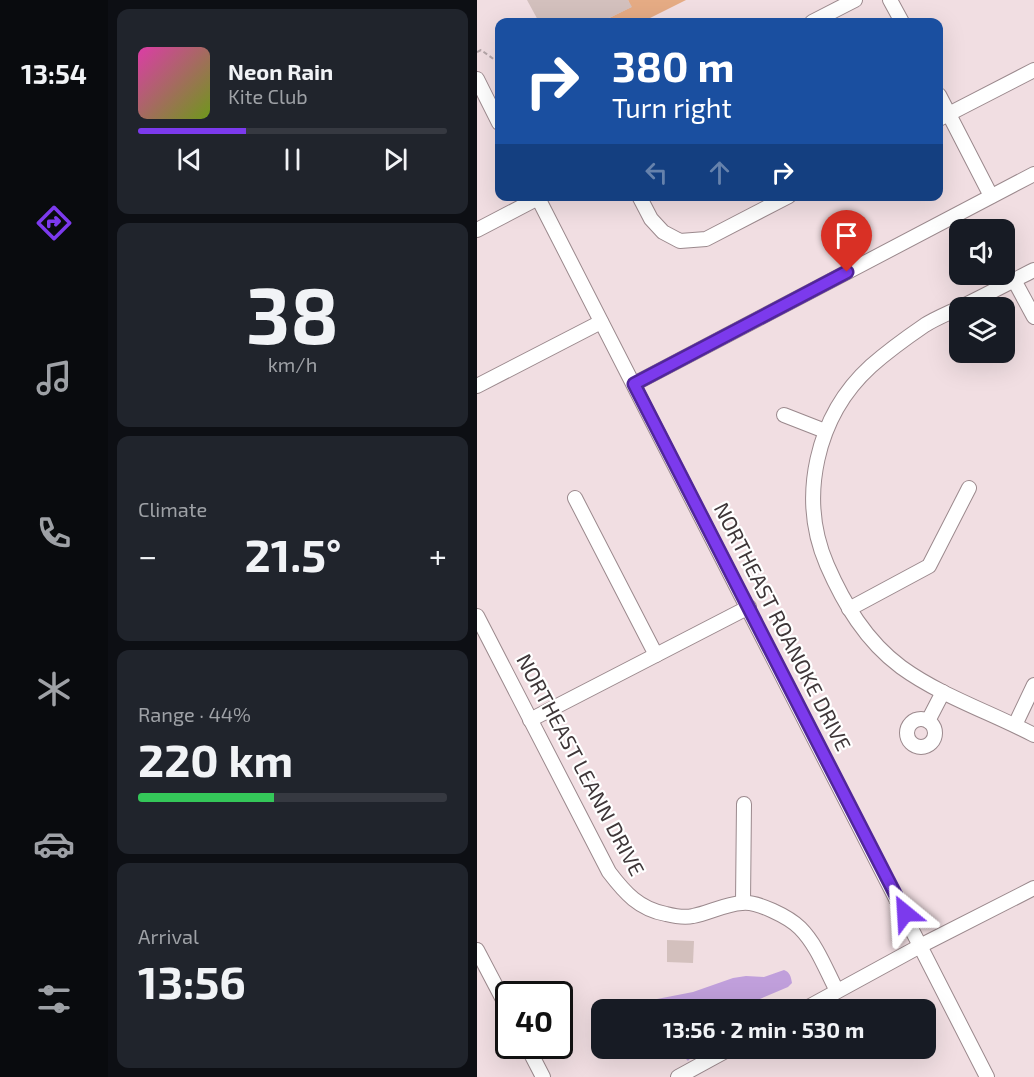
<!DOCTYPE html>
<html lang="en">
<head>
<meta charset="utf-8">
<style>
  :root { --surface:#171b24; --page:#20242c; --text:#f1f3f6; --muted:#9ea1a6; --line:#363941; --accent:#7c3aed }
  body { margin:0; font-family:"Exo 2",sans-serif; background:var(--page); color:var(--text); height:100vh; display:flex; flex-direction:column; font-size:22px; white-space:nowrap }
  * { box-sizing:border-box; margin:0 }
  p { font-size:20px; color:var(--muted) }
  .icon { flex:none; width:33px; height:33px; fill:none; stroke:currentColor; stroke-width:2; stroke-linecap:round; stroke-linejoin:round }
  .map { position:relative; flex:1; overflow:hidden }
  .drawer { display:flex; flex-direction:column; gap:9px; padding:9px; background:#0d0f14; width:369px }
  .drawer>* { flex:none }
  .guide { position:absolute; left:18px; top:18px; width:448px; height:183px; border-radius:12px; box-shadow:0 6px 24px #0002; background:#1a4fa0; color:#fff; overflow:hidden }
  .tools { position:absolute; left:472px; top:219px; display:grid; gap:12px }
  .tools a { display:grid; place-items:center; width:66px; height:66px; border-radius:12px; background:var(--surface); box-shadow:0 6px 24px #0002; font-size:30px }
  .speed { position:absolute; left:18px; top:981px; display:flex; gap:12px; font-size:30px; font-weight:700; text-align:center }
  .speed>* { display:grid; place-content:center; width:78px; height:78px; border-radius:50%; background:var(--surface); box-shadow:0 6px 24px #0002; line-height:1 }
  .speed .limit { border:3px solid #111; border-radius:9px; background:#fff; color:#111 }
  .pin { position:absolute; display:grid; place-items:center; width:51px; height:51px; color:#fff; margin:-62px -26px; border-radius:50% 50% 50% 0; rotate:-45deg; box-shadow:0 0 6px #0007 }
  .pin .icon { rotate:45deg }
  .me { position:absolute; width:66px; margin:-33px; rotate:333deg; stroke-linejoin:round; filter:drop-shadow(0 0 4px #0008) }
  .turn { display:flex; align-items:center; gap:21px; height:126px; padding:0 18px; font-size:27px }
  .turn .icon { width:78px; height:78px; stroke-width:2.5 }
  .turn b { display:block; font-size:42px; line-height:51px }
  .lanes { display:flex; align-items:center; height:57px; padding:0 18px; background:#0003; justify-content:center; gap:30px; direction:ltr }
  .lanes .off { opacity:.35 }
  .big { font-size:45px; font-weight:700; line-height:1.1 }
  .drawer .tile { flex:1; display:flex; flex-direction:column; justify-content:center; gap:9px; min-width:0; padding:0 21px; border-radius:12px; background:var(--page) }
  .drawer .dial { align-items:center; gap:0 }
  .dial b { font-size:78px; line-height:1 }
  .song { display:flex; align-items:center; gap:18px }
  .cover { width:72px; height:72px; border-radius:9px; background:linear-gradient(135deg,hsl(320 70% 55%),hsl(80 70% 35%)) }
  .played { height:6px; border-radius:3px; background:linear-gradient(90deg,var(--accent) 35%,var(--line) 35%) }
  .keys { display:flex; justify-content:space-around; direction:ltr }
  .heat { display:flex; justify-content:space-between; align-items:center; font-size:33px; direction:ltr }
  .charge { height:9px; border-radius:4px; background:linear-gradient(90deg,#34c759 44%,var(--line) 0) }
  .trip { position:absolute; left:114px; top:999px; width:345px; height:60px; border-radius:12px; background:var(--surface); box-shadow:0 6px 24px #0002; font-weight:700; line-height:60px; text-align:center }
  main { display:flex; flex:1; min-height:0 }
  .tab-bar { display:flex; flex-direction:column; width:108px; justify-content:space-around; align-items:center; background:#090b0e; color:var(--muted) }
  .tab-bar .icon { width:42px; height:42px }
  .tab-bar .on { color:var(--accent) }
  .tab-bar b { font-size:27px; color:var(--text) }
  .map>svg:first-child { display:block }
  .green { fill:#e5ab84 }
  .water { fill:#c09fdb }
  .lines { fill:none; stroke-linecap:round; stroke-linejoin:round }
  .stream { stroke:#c09fdb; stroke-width:3 }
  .building { fill:#d3c0bd }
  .minor-casing { stroke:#9b898d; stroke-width:16 }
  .path { stroke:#b5a6a9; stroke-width:2; stroke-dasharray:4.5 3; stroke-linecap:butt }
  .minor { stroke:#fff; stroke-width:14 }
  .route-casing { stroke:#51269a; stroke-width:15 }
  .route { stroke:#7c3aed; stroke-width:10 }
  .labels { text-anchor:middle; stroke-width:4.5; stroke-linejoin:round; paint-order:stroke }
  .street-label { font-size:21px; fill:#3e3638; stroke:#fff }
</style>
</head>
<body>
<main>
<nav class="tab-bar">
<b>13:54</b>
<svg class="icon on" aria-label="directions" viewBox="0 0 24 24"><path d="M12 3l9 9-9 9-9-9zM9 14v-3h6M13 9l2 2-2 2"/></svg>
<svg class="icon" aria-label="music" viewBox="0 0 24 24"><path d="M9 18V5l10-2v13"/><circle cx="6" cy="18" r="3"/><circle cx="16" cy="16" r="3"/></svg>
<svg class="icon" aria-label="phone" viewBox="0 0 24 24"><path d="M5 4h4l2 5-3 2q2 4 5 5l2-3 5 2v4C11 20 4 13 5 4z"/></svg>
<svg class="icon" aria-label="climate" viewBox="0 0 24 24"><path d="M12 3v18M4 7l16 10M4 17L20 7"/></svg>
<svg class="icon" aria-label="car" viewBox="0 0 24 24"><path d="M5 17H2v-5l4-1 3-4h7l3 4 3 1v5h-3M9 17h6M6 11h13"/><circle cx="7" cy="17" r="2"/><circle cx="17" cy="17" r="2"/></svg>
<svg class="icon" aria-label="filters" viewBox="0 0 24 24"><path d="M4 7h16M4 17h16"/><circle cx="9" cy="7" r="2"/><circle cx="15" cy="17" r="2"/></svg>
</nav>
<section class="drawer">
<div class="tile">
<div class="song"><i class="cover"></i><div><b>Neon Rain</b><p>Kite Club</p></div></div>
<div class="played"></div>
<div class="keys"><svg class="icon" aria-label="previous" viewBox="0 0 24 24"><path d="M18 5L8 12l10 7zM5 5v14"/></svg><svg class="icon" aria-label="pause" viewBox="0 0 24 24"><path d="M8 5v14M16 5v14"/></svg><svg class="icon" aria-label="next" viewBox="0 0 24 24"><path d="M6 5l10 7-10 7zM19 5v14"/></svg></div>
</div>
<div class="tile dial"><b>38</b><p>km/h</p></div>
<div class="tile"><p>Climate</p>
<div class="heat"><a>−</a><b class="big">21.5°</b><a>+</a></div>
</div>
<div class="tile"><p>Range · 44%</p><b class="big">220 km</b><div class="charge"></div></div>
<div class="tile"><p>Arrival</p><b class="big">13:56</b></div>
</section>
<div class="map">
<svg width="557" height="1077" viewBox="0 0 557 1077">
  <rect width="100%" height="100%" fill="#f1dee2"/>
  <path class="green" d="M151,0h58l-44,22h-41l30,-15z"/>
  <path class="water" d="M307,970c6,2 7,7 8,13l-4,4 -52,22h-104l6,-6 9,-4h10l36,-7 40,-14 13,-2 18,1z"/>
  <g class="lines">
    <path class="stream" d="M205,1048l6,11"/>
  </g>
  <g class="building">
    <path d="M50,0h101l4,7 -31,15h-62z"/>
    <path d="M190,940l27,1 -1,22 -26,-1z"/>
  </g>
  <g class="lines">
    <g class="minor-casing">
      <g id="minor">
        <path d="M413,0l12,22"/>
        <path d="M335,22l43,-22"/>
        <path d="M0,79l22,44"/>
        <path d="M462,95l52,101"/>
        <path d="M462,119l95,-49"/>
        <path d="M60,196l450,881"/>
        <path d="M162,196l12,23 12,13 17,9 26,-2 83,-43"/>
        <path d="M0,230l65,-34"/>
        <path d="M557,270c-24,12 -48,25 -73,37 -12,6 -25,11 -36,18 -19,13 -37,26 -54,41 -55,50 -73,132 -44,199 17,39 39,76 74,102 40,29 89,45 133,68"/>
        <path d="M537,280l20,37"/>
        <path d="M157,384l400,-210"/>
        <path d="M0,386l124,-64"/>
        <path d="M307,415l41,16"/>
        <path d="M98,498l81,157"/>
        <path d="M372,609l80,-43 40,-78"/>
        <path d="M0,616l132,256c16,21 30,37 57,42 8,2 18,4 27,2 16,-3 32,-12 49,-13 15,-2 47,14 58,25 17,17 26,42 37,63"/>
        <circle cx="444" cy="733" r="14"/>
        <path d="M53,720l219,-113"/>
        <path d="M451,721l15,-29"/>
        <path d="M538,725l19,-40"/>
        <path d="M266,902l1,-98"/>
        <path d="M0,950l32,61"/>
        <path d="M326,1010l119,-65 112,-57"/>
        <path d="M50,1046l16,31"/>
        <path d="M201,1077l53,-29"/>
      </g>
    </g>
    <g class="path">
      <path d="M150,22l7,-3"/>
      <path d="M0,52l4,-2 18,13"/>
    </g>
    <use href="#minor" class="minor"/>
  </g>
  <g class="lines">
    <g class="route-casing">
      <path id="route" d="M370,272l-213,112 271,529"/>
    </g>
    <use href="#route" class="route"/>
  </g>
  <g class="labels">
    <g class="street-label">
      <text transform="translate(305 627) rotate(63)" y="7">NORTHEAST ROANOKE DRIVE</text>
      <text transform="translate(103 765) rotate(62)" y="7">NORTHEAST LEANN DRIVE</text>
    </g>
  </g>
</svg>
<div class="tools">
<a><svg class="icon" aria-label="sound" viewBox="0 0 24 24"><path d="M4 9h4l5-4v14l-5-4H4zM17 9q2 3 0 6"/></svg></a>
<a><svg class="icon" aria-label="layers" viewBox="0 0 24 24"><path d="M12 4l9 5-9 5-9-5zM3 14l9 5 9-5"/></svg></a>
</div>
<div class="speed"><div class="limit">40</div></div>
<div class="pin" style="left:370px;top:272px;background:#d93025"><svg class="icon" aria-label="arrive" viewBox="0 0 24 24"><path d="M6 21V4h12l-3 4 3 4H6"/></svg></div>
<svg class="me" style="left:428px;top:913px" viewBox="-20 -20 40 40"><path d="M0-17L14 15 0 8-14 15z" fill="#7c3aed" stroke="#fff" stroke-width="4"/></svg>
<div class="trip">13:56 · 2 min · 530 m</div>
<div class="guide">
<div class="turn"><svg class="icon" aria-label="right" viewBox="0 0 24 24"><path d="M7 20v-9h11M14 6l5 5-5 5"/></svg><div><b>380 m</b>Turn right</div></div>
<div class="lanes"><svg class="icon off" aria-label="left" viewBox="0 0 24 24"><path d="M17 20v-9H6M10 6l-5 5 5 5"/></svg><svg class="icon off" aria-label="ahead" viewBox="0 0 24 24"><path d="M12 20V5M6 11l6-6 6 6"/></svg><svg class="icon" aria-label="right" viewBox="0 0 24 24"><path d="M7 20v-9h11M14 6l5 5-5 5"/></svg></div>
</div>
</div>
</main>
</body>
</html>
